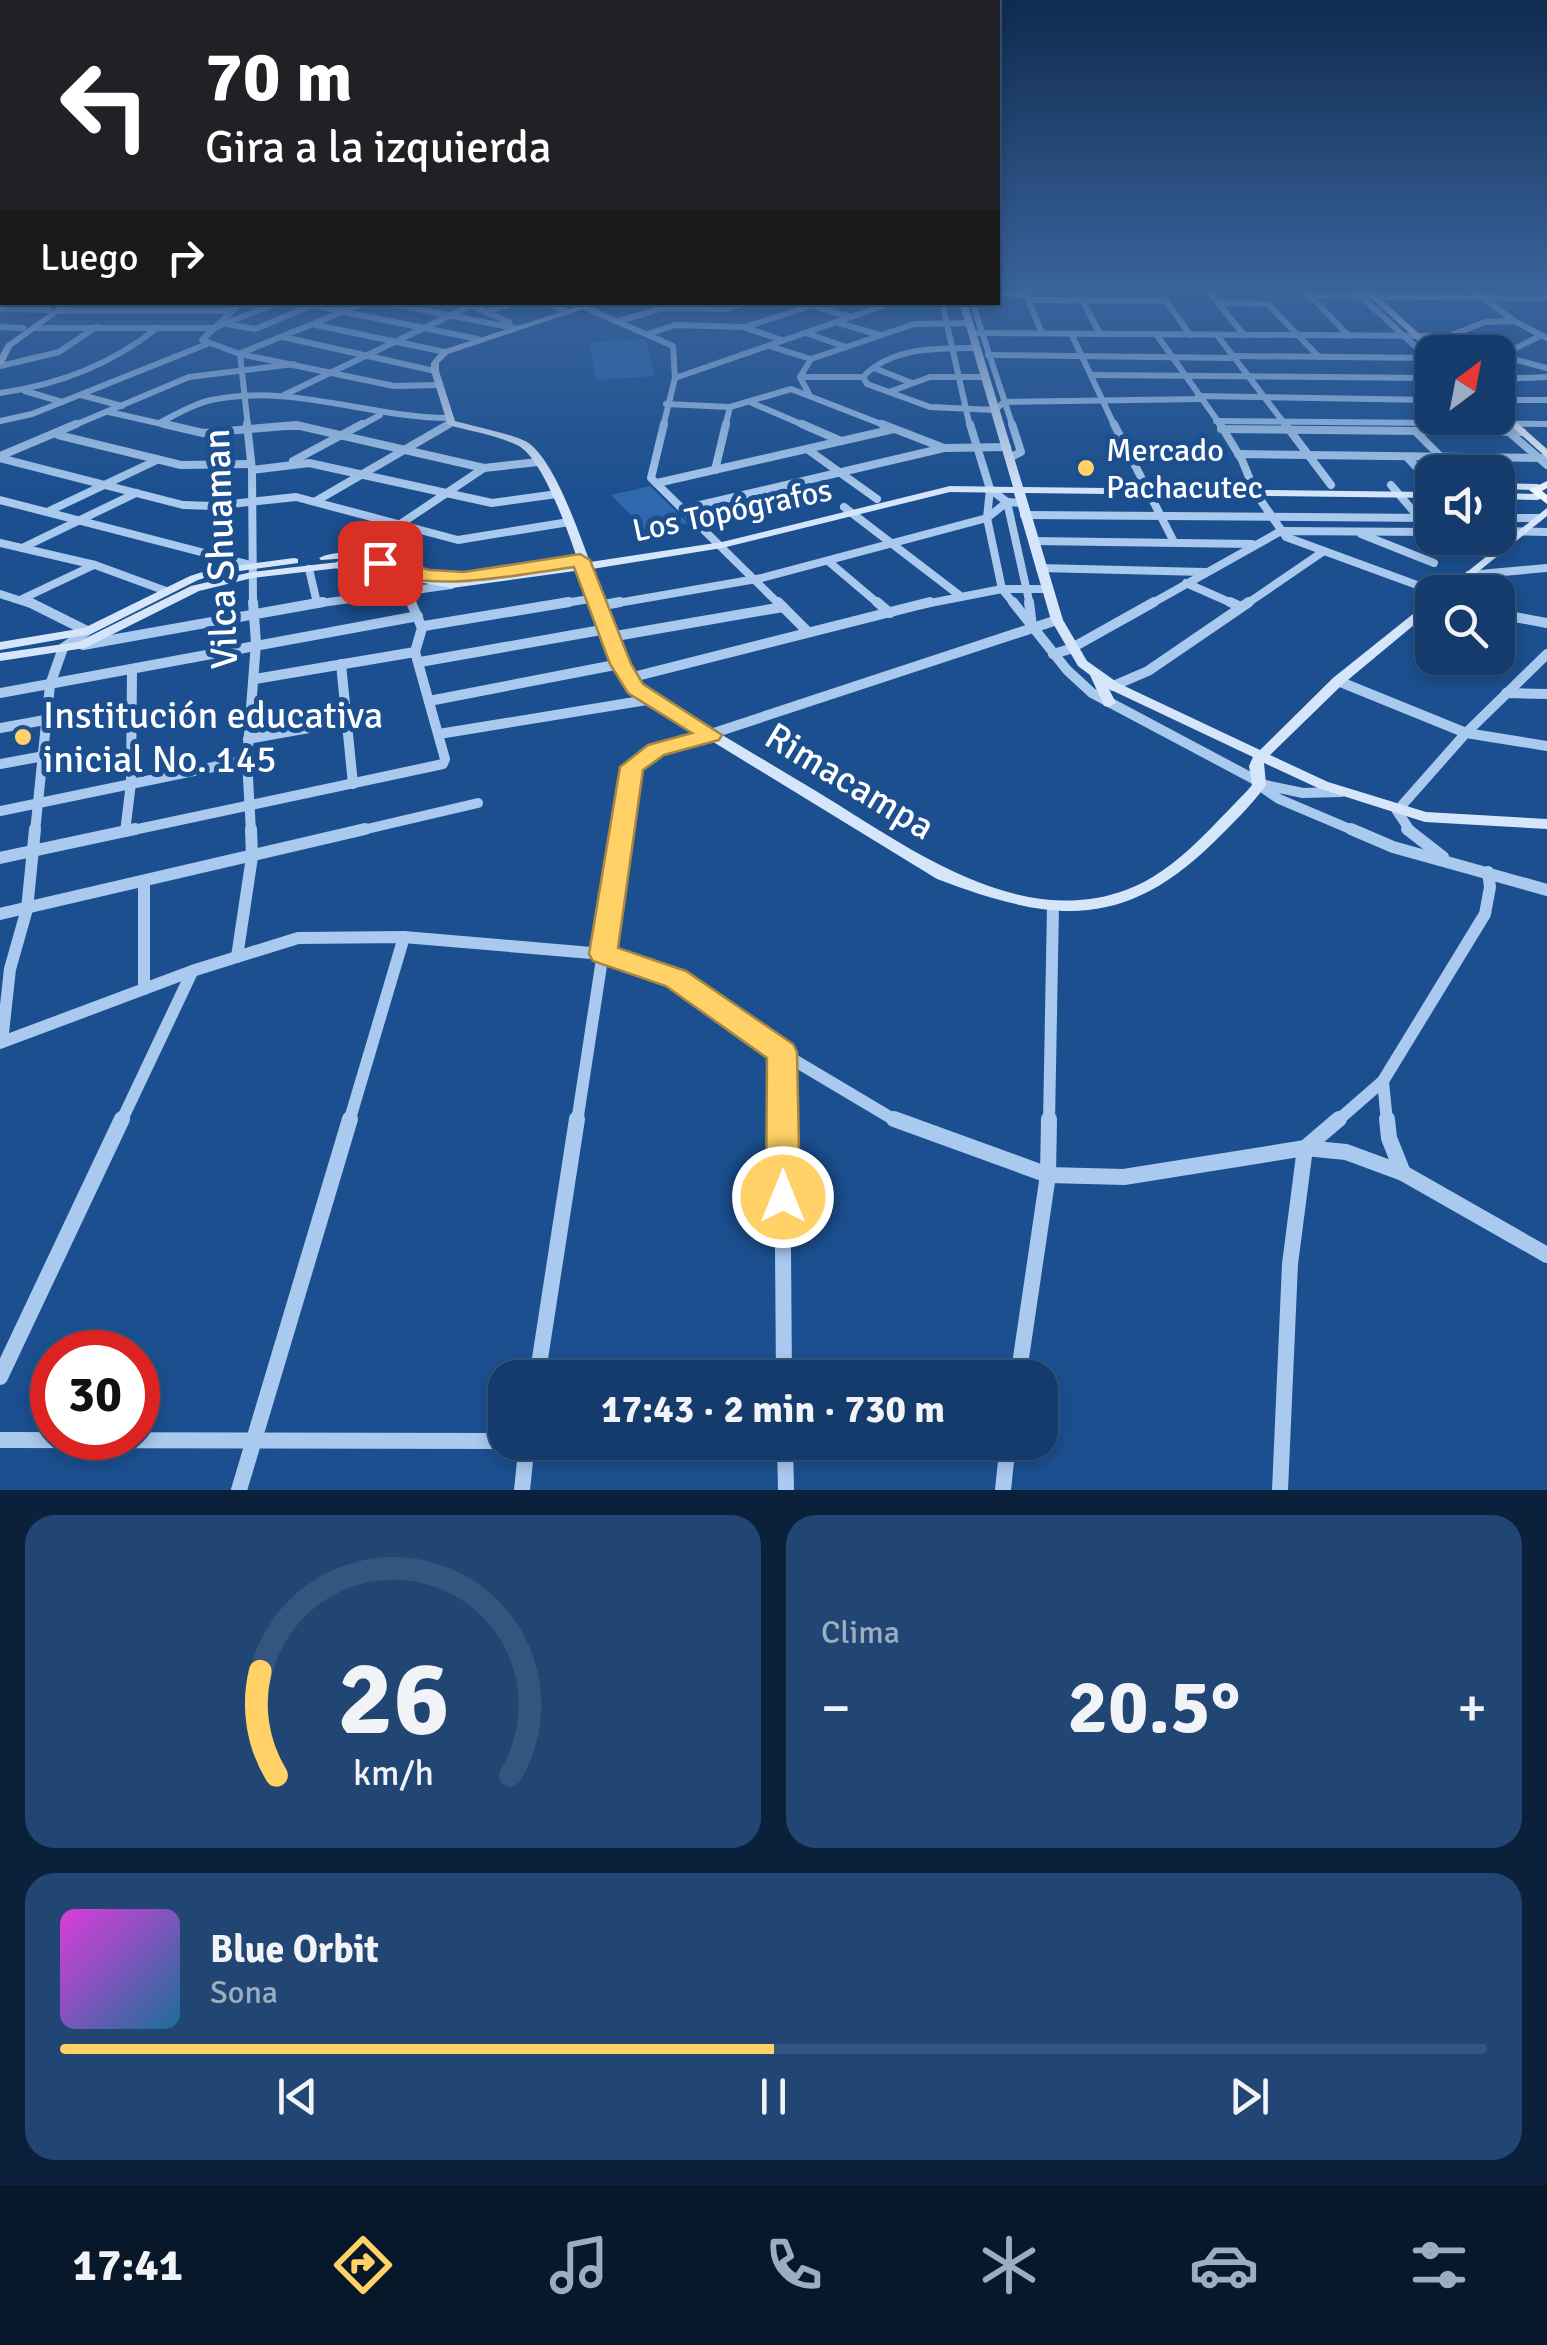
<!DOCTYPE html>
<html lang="es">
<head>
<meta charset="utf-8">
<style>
  :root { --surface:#143b6b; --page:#214673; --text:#f1f3f6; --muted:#9dadc1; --line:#33557e; --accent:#ffd166 }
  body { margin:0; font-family:Signika,sans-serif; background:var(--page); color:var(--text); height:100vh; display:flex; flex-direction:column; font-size:38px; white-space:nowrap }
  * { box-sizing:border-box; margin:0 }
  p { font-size:32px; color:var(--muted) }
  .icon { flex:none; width:55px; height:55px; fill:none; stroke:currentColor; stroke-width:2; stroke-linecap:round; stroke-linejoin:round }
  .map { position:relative; height:1490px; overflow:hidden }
  .panel { display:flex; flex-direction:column; gap:25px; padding:25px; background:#0b203b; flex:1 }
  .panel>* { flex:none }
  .hud { position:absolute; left:0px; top:0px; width:1000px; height:305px; box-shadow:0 5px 15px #0003,0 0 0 2px var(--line); background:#202124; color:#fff; overflow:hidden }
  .needle { width:65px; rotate:32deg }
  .controls { position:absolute; left:1415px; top:335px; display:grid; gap:20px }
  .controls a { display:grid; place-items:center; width:100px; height:100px; border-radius:20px; background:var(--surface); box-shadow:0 5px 15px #0003,0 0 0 2px var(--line); font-size:50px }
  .speed { position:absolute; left:30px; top:1330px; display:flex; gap:20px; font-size:50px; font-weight:700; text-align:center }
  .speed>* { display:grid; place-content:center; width:130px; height:130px; border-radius:50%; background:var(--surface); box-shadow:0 5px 15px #0003,0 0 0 2px var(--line); line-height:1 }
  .speed .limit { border:15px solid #d22; background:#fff; color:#111 }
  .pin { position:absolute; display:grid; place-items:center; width:85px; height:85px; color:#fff; margin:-42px; border-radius:20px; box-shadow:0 5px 15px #0006 }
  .me { position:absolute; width:110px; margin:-55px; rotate:0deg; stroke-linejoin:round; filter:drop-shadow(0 0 8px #0008) }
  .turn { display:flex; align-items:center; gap:35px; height:210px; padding:0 40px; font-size:45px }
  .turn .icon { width:130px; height:130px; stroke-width:2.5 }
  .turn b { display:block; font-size:70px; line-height:85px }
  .then { display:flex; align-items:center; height:95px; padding:0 40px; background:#0003; gap:20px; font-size:38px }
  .big { font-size:75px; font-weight:800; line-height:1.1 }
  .panel .tile { flex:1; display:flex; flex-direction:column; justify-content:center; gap:15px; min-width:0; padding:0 35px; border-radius:30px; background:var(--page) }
  .panel .dial { align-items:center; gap:0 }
  .dial svg { height:260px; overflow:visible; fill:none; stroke:var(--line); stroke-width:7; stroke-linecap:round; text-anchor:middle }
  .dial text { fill:var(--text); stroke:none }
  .song { display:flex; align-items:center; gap:30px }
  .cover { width:120px; height:120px; border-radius:15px; background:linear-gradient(135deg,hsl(300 70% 55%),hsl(200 70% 35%)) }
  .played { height:10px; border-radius:5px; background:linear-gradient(90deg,var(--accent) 50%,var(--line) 50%) }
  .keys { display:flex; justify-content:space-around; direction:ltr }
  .heat { display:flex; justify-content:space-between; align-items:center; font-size:55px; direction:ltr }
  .panel .tiles { flex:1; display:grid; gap:25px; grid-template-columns:1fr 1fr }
  .tile:last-child { grid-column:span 2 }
  .trip { position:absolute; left:488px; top:1360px; width:570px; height:100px; border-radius:30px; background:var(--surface); box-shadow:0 5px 15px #0003,0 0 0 2px var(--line); font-weight:800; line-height:100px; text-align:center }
  .tab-bar { display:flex; height:160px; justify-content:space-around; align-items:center; background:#08182b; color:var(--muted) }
  .tab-bar .icon { width:70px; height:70px }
  .tab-bar .active { color:var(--accent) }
  .tab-bar b { font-size:45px; color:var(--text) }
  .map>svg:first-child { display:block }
  .green { fill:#2e69ad }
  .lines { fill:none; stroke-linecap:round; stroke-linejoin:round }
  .street-far4 { stroke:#a9c9ee; stroke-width:6 }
  .street-far3 { stroke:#a9c9ee; stroke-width:8 }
  .street-far2 { stroke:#a9c9ee; stroke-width:10 }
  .street-far1 { stroke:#a9c9ee; stroke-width:12 }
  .street { stroke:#a9c9ee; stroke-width:16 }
  .secondary { fill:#d6e6fa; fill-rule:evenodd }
  .primary { fill:#f0f6ff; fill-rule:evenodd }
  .route { fill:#ffd166; stroke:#a68842; stroke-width:2.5 }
  .poi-dot { fill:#ffd166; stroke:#1b4f8f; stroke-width:4 }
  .labels { text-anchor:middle; stroke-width:10; stroke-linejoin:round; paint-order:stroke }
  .far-poi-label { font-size:32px; fill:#fff; stroke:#1b4f8f; text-anchor:start }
  .far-street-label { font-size:32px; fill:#fff; stroke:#1b4f8f }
  .street-label { font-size:38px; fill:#fff; stroke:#1b4f8f }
  .poi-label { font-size:38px; fill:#fff; stroke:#1b4f8f; text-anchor:start }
</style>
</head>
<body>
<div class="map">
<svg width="1547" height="1490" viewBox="0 0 1547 1490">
  <rect width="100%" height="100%" fill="#1b4f8f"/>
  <g class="green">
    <path d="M1210,289l92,1 12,13 -94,-1z"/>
    <path d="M645,339l10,37 -59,4 -7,-38z"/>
    <path d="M650,486l38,37 -41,9 -36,-37z"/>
  </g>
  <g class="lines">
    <g class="street-far4">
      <path d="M1204,286l40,49"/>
      <path d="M1301,286l48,50"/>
      <path d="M1350,286l80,74"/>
      <path d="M1468,286l46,35 33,17"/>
      <path d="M1075,288l82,1"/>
      <path d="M1206,288l47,1"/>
      <path d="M1023,289h53"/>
      <path d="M1158,290l50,1"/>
      <path d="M998,294l28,1"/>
      <path d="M1080,296l20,38"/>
      <path d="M1310,296l237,2"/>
      <path d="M1027,297l15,36"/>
      <path d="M1165,299l25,36"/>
      <path d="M1028,300l138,1"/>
      <path d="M242,302l-40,38 38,14 8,73"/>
      <path d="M296,302l182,37"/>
      <path d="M382,302l132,26"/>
      <path d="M546,302l22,10"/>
      <path d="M942,302l28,125"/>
      <path d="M972,302l41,125"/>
      <path d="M465,303l44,19"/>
      <path d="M1218,303l50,1 51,53"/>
      <path d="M813,306l37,11"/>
      <path d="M584,307l89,39 2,32 -12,49"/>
      <path d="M0,309l49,1"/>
      <path d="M59,311h173"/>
      <path d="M486,312l33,-10"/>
      <path d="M619,321l44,-13 61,1 26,-7"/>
      <path d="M839,323l41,12"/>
      <path d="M227,324l28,5 55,-23"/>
      <path d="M316,325l129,27"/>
      <path d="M0,327l23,1"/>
      <path d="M34,328h180l65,-26"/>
      <path d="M746,328l36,12"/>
      <path d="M651,333l24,-8 70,2 78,-25"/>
      <path d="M806,333l40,14"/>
      <path d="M972,333l477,3 36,-14 29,-1"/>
      <path d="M1071,333l44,94"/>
      <path d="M1156,334l66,93"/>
      <path d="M1217,335l70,92"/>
      <path d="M1459,335l56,14"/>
      <path d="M283,337l152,34"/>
      <path d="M769,346l42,13"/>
      <path d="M241,353l126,-51"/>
      <path d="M240,354l154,32 44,-1"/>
      <path d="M988,355l246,3"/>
      <path d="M1233,356l199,2"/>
      <path d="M1502,356l45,12"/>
      <path d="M1498,357l42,-21"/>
      <path d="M0,366l59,-14 37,-25"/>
      <path d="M874,368l38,15"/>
      <path d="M1091,375l341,3"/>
      <path d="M800,377h63c28,-30 74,-29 113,-29"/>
      <path d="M863,377l4,7 63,23 65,3 9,-8 197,-3"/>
      <path d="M675,378l219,-76"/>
      <path d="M1498,379l49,-2"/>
      <path d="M25,391l37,11"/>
      <path d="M889,392l41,-15h55"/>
      <path d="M0,393c57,-8 112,-29 157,-65"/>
      <path d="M809,394l-9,-17 11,-18 103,-35 55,-1"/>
      <path d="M81,395l41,11"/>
      <path d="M284,395l188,-90"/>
      <path d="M1198,396l234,4"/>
      <path d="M1498,400h49"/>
      <path d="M752,403l56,24"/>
      <path d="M666,404l64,3 61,-18 98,38"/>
      <path d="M109,412l66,15"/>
      <path d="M0,421l32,-7 175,-70"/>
      <path d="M1216,421l331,3"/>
      <path d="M161,422c16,-8 32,-18 50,-22 79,-17 160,18 239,18"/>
      <path d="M70,427l119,-50 105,-13"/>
      <path d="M275,427h29"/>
      <path d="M358,427l22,-12"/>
      <path d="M444,427l7,-4"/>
      <path d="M725,427l5,-20"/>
    </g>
    <g class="street-far3">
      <path d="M164,424l39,9 93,-8 188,43 54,-6"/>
      <path d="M247,424l5,46 1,135"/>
      <path d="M664,424l-13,54 129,127"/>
      <path d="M802,424l39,17"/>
      <path d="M882,424l62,24 63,-1"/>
      <path d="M970,424l20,65 -3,29 15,71 13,16"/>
      <path d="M1114,424l60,118"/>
      <path d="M1220,424l22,36 13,32 31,45 150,55"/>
      <path d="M1285,424l46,61"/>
      <path d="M1221,429l301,3"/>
      <path d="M1415,431l26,26"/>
      <path d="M1509,432l38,33"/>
      <path d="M58,435l123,30 70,-1"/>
      <path d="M807,449l70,50"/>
      <path d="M1238,454l309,4"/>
      <path d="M0,456l76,-32"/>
      <path d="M1407,457l25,27"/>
      <path d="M0,458l183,47 30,1 83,-9 162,43 111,-18"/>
      <path d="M1009,458l12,-6 -9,-28"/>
      <path d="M293,461l69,-37"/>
      <path d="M252,470l57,-7 183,40 65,-9"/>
      <path d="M715,470l11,-46"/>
      <path d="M657,483l237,-54"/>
      <path d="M1391,485l30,35"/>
      <path d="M990,489l17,13 23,103"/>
      <path d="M0,500l251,65"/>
      <path d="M316,501l133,-77"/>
      <path d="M844,507l115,88"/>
      <path d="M683,509l261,-61"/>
      <path d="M49,511l106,-50"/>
      <path d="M1024,515l408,3"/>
      <path d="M1498,518h40"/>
      <path d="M1498,531l49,1"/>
      <path d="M1361,534l73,29"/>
      <path d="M1033,541l219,3"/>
      <path d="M0,543l95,22 71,26"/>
      <path d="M22,548l114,-55"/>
      <path d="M828,561l52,44"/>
      <path d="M339,565l145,-97"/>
      <path d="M1040,568l164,4"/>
      <path d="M309,569l8,34"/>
      <path d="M1469,575l78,-7"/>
      <path d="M1186,583l50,22"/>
      <path d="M405,590l7,15"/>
      <path d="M0,594l34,11"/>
      <path d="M22,599l72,-34"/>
      <path d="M307,605l144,-20"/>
      <path d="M554,605l41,-7"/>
      <path d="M606,605l156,-27 225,-60 20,-16 15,1"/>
      <path d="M920,605l82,-16h45"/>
      <path d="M1149,605l132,-74 151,1"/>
      <path d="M1245,605l79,-54"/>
    </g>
    <g class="street-far2">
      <path d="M29,602l58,29 -24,17 -13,37 -15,147"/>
      <path d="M778,602l30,30"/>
      <path d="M877,602l13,11"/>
      <path d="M1013,602l54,68 25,23 173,92 38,8 38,-1"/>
      <path d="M1029,602l3,24"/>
      <path d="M1230,602l11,5"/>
      <path d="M598,606l22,-4"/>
      <path d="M1498,614l49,9"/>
      <path d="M424,626l145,-24"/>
      <path d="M610,637l173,-30"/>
      <path d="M83,645l240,-43"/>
      <path d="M1053,654l17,-5 84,-47"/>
      <path d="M420,662l187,-33"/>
      <path d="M341,664l12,120"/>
      <path d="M629,678l301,-76"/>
      <path d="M255,679l160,-27"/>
      <path d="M1338,681l128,52 81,13"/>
      <path d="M1113,686l35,-15 101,-69"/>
      <path d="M0,693l418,-77"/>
      <path d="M1506,693l41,1"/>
      <path d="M429,701l191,-37"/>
      <path d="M0,728l45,-8"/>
      <path d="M439,734l214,-35"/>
      <path d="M248,739l100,-18"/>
      <path d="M0,764l44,-8"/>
      <path d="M1263,788l16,11 78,33"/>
      <path d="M0,811l247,-51"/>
      <path d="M124,832l319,-68 2,-5 -30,-107 7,-24 -11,-26"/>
      <path d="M125,832l6,-49 1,-114"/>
      <path d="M251,832l-4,-72 9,-117 -3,-41"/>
      <path d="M354,832l124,-29"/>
      <path d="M622,832l10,-65 24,-15 401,-132"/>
      <path d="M1411,832l-14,-21 68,-77 82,-80"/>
    </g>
    <g class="street-far1">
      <path d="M1351,829l42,18 154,43"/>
      <path d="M1407,829l36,28"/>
      <path d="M0,858l135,-29"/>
      <path d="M144,882v107"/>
      <path d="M0,914l365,-85"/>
      <path d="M237,957l15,-100 -1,-28"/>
      <path d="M2,1042l8,-73 17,-60 8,-80"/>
      <path d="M0,1043l192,-72 106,-33 106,-1 199,17 73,25 106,74 116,69"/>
      <path d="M782,1053v69"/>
      <path d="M1383,1081l4,41"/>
      <path d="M121,1122l71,-150"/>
      <path d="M349,1122l55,-185"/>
      <path d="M577,1122l45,-293"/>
      <path d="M1049,1122l4,-216"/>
      <path d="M1336,1122l47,-41 102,-167 5,-27 -2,-15"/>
    </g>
    <g class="street">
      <path d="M782,1119l2,259"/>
      <path d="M894,1119l154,56 76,2 181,-29 41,4 57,21 144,82"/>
      <path d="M1387,1119l2,19 14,35"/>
      <path d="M0,1377l122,-258"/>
      <path d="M537,1378l40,-259"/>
      <path d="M1018,1378l30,-203 1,-56"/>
      <path d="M0,1440l505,1"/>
      <path d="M785,1442l1,48"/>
      <path d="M832,1442l175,9"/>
      <path d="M239,1490l111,-371"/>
      <path d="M522,1490l5,-48"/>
      <path d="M1003,1490l5,-48"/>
      <path d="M1280,1490l10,-226 15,-116 34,-29"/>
    </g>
    <g class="secondary">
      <path d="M65,302h9l-62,45 -8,16 -4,2v-10l6,-11z"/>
      <path d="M592,302h12l-156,52 -9,9v8l16,50c17,5 63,14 75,23 26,21 48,87 60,118l132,-20 228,-56 63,1 -54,-185h8l56,185 409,5v6l-407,-5 38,127 24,41 31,22 142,67 73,-72 95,-76 4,-1v9l-89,74 -73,71 58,27 98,30 121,7v10l-122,-7 -107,-34 -54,-25 2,22c-15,21 -34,39 -52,57 -92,90 -163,80 -277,37l-307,-188 -16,-27 -32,-94 -130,18 -113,-20 -87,10 -53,13 -114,57 -85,13v-8l78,-11 113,-56 61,-14 87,-10 70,12 -59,-16 -29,2 -2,-2c30,-15 80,6 111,15l2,2 -3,3 23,4 127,-18c-9,-27 -36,-107 -62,-119 -21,-10 -47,-14 -69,-20l-17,-54v-8l11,-13zM950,492l64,1 37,127 27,46 12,9 14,31 5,1 7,-4 -7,-14 144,68 -4,9 3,19 -5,6c-38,38 -77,87 -130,102 -107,33 -215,-50 -301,-102 -59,-35 -117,-70 -176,-106l-14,-21 -34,-95 130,-21z"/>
      <path d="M1498,483l40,1 5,3 -5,3 -40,-1z"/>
      <path d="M1498,493l40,1 5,3 -5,3 -40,-1z"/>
      <path d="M1547,508v8l-94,76h-11z"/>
      <path d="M294,558l4,1v4l-81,11 -19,6 -107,54 -91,16v-8l84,-14 106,-52 22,-7z"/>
    </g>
    <g class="primary">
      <path d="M1358,286h9l72,66 -7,2z"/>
      <path d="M1498,406l49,43v9l-49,-44z"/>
      <path d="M1547,481v7l-5,3 5,4v9l-18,-14z"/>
    </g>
  </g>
  <linearGradient id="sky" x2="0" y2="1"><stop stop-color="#0f2b4f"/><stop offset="0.58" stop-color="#39639b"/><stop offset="1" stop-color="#39639b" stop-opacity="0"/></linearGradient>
  <rect width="1547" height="495" fill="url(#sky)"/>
  <path class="route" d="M580,554l10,6 41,104 12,20 79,51 -3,5 -55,15 -21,15 -25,178 68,23 107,73 4,8 3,145 -5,10 -12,5 -12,-5 -5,-10 1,-139 -101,-72 -73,-25 -4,-7 31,-187 28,-22 44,-12 -64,-40 -18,-29 -36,-97c-53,7 -159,31 -203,-4l9,-6 50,13 34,2z"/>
  <g class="poi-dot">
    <circle cx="1086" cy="468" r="10"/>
    <circle cx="23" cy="737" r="10"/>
  </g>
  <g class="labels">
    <g class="far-poi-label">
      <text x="1106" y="461">Mercado<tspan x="1106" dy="37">Pachacutec</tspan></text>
    </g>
    <g class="far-street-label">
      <text transform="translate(732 510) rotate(-12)" y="11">Los Topógrafos</text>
    </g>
    <g class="street-label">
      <text transform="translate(220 549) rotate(-92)" y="13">Vilca Shuaman</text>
      <text transform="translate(850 781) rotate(31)" y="13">Rimacampa</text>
    </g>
    <g class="poi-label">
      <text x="43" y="728">Institución educativa<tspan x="43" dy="44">inicial No. 145</tspan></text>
    </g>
  </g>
</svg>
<div class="controls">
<a><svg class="needle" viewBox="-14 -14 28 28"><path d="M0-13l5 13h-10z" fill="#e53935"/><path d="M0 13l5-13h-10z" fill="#9dadc1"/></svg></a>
<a><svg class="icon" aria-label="sound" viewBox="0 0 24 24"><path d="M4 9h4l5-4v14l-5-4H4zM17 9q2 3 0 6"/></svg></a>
<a><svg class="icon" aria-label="search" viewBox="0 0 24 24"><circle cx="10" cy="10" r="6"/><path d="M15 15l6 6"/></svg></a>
</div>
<div class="speed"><div class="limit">30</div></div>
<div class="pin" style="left:380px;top:563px;background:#d93025"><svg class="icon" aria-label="arrive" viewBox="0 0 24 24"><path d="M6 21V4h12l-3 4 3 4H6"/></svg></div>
<svg class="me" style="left:783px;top:1197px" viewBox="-20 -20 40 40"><circle r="17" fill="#ffd166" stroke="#fff" stroke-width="3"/><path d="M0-11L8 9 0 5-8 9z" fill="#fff"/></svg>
<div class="trip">17:43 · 2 min · 730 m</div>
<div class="hud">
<div class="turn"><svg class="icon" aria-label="left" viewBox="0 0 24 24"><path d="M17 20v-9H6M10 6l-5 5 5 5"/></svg><div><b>70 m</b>Gira a la izquierda</div></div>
<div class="then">Luego<svg class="icon" aria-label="right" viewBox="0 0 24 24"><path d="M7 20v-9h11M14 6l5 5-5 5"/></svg></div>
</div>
</div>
<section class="panel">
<div class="tiles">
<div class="tile dial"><svg viewBox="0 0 100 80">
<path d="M14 69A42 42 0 1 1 86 69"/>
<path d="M14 69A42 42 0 0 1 9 37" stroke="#ffd166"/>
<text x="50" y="56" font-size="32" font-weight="700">26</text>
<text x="50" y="72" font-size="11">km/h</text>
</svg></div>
<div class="tile"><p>Clima</p>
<div class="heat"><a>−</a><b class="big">20.5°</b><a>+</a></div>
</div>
<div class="tile">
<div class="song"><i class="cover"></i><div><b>Blue Orbit</b><p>Sona</p></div></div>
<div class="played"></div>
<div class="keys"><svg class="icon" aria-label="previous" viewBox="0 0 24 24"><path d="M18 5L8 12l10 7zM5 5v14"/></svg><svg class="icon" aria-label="pause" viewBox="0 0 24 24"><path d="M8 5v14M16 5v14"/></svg><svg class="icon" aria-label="next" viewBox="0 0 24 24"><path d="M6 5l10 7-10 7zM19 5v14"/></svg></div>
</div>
</div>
</section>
<nav class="tab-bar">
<b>17:41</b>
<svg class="icon active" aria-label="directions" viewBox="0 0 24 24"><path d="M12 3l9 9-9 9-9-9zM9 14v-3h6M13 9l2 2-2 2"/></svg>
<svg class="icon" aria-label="music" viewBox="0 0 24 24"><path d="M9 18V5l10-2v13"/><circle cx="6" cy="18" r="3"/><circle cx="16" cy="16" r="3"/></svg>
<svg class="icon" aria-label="phone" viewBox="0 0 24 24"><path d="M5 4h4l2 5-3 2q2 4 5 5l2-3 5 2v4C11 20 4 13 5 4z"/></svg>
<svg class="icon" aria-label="climate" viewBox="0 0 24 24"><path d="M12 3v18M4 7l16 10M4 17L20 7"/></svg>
<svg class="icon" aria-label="car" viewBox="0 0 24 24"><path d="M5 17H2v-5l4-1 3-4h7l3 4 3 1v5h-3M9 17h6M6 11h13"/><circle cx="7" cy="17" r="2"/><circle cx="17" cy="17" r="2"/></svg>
<svg class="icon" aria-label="filters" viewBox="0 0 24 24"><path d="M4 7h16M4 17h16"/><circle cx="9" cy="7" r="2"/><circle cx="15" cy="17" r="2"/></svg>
</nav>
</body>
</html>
